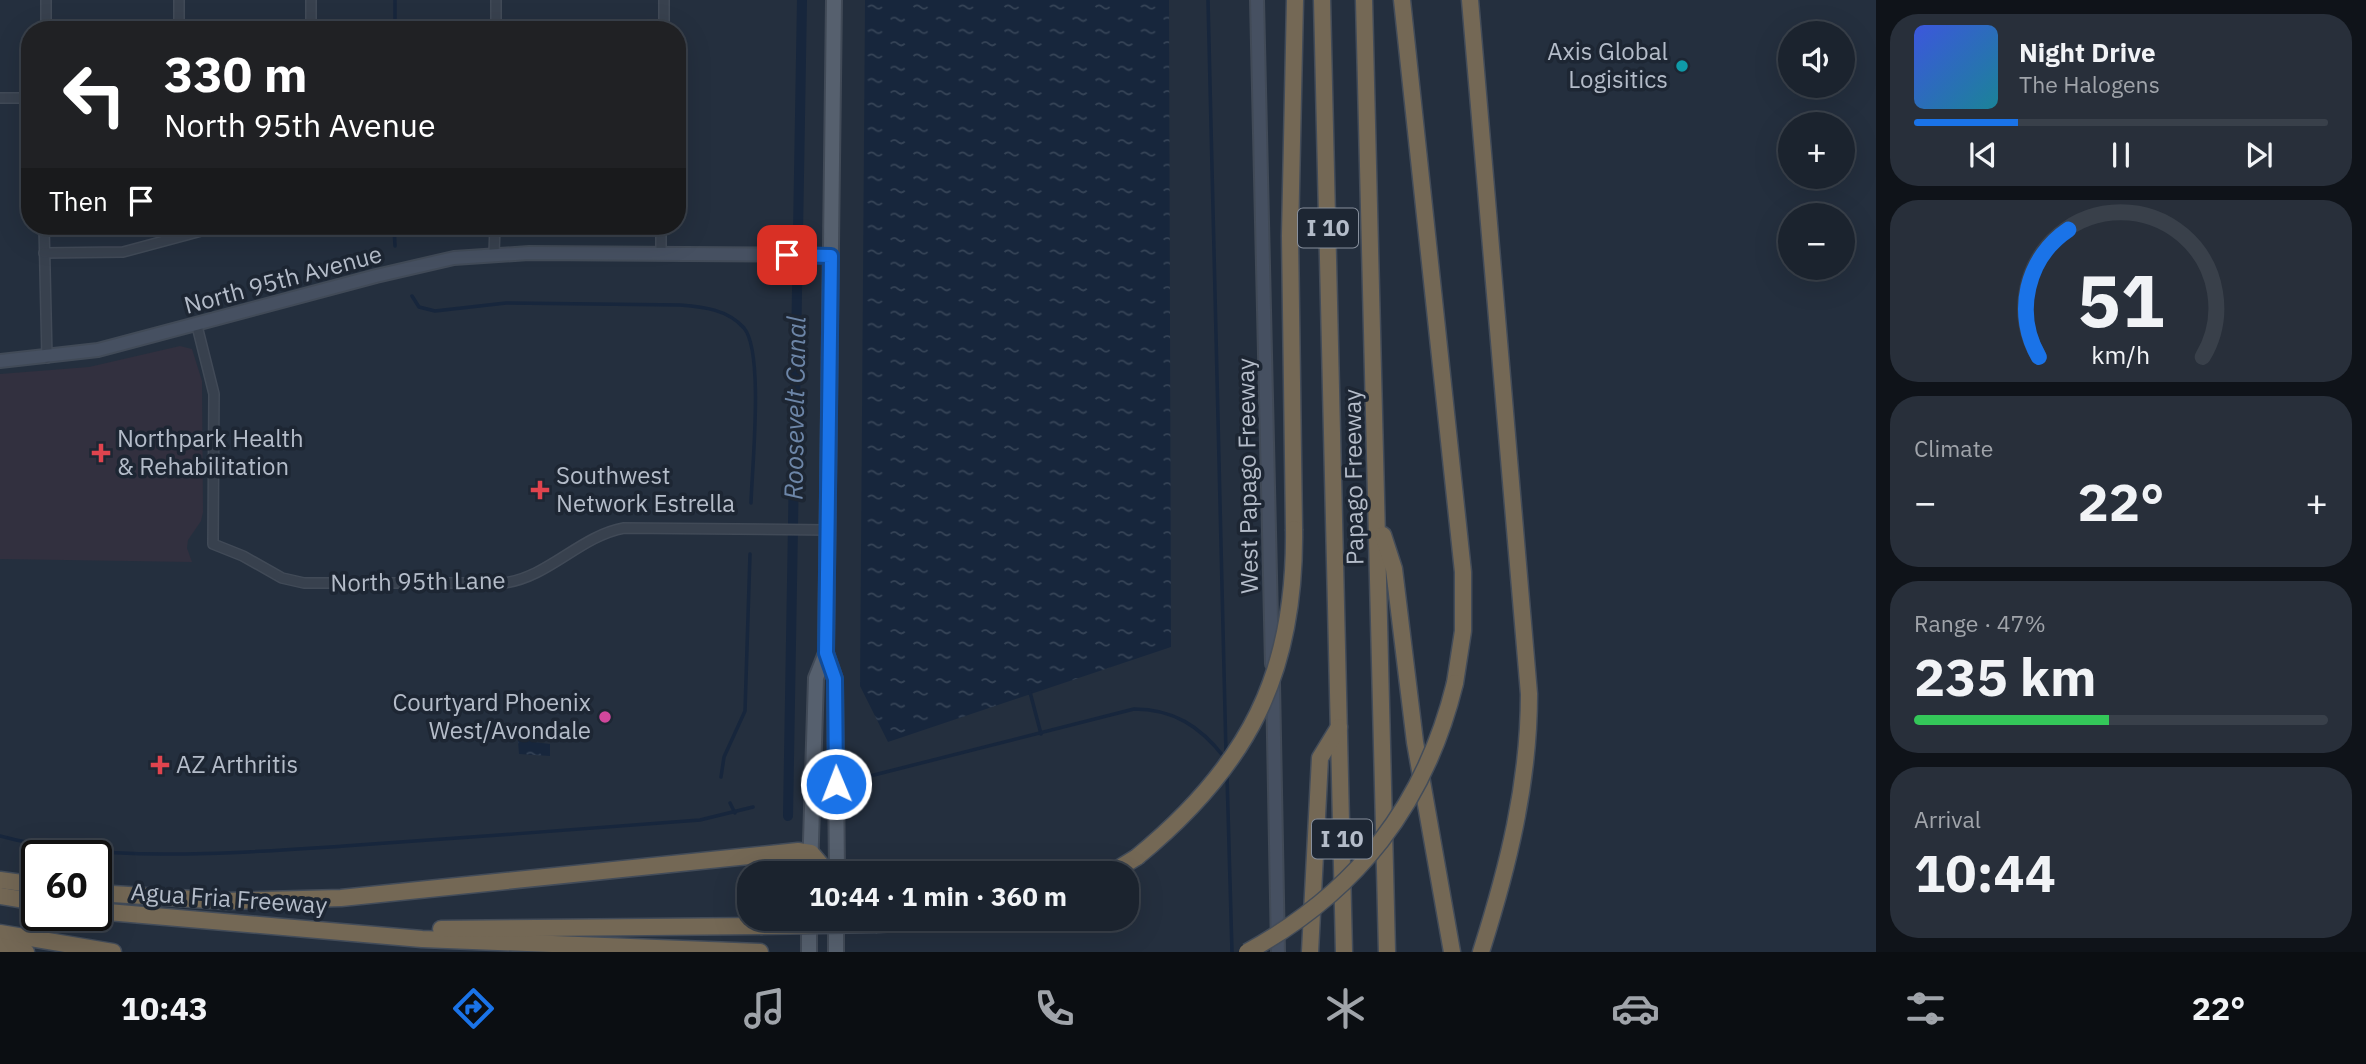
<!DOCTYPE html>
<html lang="en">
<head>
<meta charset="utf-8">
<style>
  :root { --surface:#1b232e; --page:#282f3a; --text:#f1f3f6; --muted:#a0a4aa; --line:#39404a; --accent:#1a73e8 }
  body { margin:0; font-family:"IBM Plex Sans",sans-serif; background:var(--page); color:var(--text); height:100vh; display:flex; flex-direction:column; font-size:26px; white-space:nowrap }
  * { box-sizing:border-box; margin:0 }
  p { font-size:23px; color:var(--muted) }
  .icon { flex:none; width:38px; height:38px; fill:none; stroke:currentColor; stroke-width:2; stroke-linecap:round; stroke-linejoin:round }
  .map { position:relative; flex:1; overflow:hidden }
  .details { display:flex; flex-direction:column; gap:14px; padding:14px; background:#0f1319; width:490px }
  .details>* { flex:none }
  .top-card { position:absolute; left:21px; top:21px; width:665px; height:214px; border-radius:28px; box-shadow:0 7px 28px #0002,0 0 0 2px var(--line); background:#202124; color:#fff; overflow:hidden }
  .controls { position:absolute; left:1778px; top:21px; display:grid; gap:14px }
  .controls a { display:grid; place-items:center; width:77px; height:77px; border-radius:50%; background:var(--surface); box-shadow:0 7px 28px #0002,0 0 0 2px var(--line); font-size:35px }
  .speed { position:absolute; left:21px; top:840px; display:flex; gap:14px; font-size:35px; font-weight:700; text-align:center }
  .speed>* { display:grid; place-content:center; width:91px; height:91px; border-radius:50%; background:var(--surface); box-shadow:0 7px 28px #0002,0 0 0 2px var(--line); line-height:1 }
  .speed .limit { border:4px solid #111; border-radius:10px; background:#fff; color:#111 }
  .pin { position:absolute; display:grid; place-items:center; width:60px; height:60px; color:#fff; margin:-30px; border-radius:14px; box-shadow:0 4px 10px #0006 }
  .me { position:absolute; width:77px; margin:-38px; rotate:359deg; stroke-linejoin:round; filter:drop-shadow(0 0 5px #0008) }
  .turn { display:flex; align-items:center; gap:24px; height:147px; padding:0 28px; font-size:32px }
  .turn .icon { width:91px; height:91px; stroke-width:2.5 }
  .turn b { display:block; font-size:49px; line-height:60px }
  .then { display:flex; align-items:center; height:66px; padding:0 28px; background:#0003; gap:14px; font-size:26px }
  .big { font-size:52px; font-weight:700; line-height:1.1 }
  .details .widget { flex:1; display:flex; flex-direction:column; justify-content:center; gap:10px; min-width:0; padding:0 24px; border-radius:28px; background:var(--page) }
  .details .dial { align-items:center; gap:0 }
  .dial svg { height:182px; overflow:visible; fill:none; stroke:var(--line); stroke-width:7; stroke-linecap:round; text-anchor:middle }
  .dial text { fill:var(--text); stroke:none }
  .song { display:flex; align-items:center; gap:21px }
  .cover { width:84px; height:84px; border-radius:10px; background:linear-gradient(135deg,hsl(230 70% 55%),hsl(190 70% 35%)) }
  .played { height:7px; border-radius:4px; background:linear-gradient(90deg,var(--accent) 25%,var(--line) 25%) }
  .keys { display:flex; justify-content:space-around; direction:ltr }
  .heat { display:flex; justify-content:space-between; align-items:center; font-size:38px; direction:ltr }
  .charge { height:10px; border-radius:5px; background:linear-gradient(90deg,#34c759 47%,var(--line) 0) }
  .trip { position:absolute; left:737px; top:861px; width:402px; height:70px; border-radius:28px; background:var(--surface); box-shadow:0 7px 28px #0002,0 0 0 2px var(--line); font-weight:700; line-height:70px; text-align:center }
  .dock { display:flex; height:112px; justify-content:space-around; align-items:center; background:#0b0e12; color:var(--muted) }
  .dock .icon { width:49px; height:49px }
  .dock .selected { color:var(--accent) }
  .dock b { font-size:32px; color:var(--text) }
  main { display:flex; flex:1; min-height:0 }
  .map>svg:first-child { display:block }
  .medical { fill:#32303f }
  .water { fill:url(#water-ripples) }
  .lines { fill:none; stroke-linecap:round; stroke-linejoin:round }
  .stream { stroke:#17263c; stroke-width:3.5 }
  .canal { stroke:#17263c; stroke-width:10 }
  .street-casing { stroke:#414a57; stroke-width:12 }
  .secondary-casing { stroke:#414a57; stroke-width:16 }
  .primary-casing { stroke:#414a57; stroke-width:18 }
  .highway-casing { stroke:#434c59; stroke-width:19 }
  .street { stroke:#38414e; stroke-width:9 }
  .secondary { stroke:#465061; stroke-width:12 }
  .primary { stroke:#56606e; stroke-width:14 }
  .highway { stroke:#746855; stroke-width:16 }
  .highway-bridge-casing { stroke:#434c59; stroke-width:19; stroke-linecap:butt }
  .highway-bridge { stroke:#746855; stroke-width:16 }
  .route-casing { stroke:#114b97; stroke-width:18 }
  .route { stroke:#1a73e8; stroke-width:12 }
  .culture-dot { fill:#0f9aa8; stroke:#1d2633; stroke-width:2.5 }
  .health-dot { fill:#e0444e; stroke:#1d2633; stroke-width:2.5 }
  .hotel-dot { fill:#d1479c; stroke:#1d2633; stroke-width:2.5 }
  .labels { text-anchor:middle; stroke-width:7; stroke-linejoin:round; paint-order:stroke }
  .shield { fill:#1d2633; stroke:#878f9c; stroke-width:2 }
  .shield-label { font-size:23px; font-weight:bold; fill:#b4bcc9 }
  .poi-label { font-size:24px; fill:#b4bcc9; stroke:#1d2633; text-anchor:start }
  .street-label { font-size:24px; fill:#b4bcc9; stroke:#1d2633 }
  .water-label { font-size:26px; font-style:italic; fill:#6d86a8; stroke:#1d2633 }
</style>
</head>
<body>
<main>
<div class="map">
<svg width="1876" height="952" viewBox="0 0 1876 952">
  <defs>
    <pattern id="water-ripples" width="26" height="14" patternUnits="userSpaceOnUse" patternTransform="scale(1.75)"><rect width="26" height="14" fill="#17263c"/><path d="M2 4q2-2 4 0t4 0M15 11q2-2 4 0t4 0" fill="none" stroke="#364457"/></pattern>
  </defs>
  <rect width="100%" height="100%" fill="#242f3e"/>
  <path class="medical" d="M180,346l12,3 10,32 1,131 -2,9 -13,19 -1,8 5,14 -192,-3v-185l89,-7z"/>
  <g class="water">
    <path d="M865,0h304l2,647 -283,95 -28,-56z"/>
    <path d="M517,729h8l9,13 16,2v12l-31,-2z"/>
  </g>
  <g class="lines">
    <g class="stream">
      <path d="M1208,0l18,754"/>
      <path d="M395,30v-30"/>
      <path d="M394,226l1,20"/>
      <path d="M412,296l7,11 16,4 71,-8 174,2c23,2 47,4 64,23 20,24 8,139 7,175"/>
      <path d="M1030,692l11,42"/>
      <path d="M1227,775l5,177"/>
      <path d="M870,776l264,-67c39,0 66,17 90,48"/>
      <path d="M721,777l3,-20 21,-46 5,-157"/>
      <path d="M730,803l5,10"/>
      <path d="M0,836c101,28 240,17 344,10 119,-8 237,-17 356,-26l53,-13"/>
    </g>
    <path class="canal" d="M788,816l14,-816"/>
    <g class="street-casing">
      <g id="street">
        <path d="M46,30v-30"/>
        <path d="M179,30v-30"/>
        <path d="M311,30v-30"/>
        <path d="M496,30v-30"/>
        <path d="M664,30v-30"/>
        <path d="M0,98h30"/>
        <path d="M44,226l3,132"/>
        <path d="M44,253l79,-1 97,-26"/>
        <path d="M494,254l1,-28"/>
        <path d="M661,254v-28"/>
        <path d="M197,326l17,68 -1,150 30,12 39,22 22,5h200c45,-6 76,-47 120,-55l204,2"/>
      </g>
    </g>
    <g class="secondary-casing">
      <g id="secondary">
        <path d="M1257,0l15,664"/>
        <path d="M0,361l98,-11 278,-74 78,-18 75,-5 302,2"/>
        <path d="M1273,683l5,269"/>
      </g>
    </g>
    <g class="primary-casing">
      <g id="primary">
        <path d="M834,0l-8,653 9,26 2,194"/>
        <path d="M810,873l6,-195 10,-25"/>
        <path d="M809,952v-33"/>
        <path d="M836,952v-33"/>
      </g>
    </g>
    <g class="highway-casing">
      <g id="highway">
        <path d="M1322,0l22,952"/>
        <path d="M1364,0l23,952"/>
        <path d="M1402,0l61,572v59l-8,52"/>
        <path d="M1470,0l59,694c0,90 -21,173 -48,258"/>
        <path d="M1294,529l-4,-293 5,-236"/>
        <path d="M1383,535l11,34 21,173 37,210"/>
        <path d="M1111,873l26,-16"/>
        <path d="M0,880l37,5"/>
        <path d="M96,893l130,8 115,-3 457,-47 13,2 17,20"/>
        <path d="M0,896l37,6"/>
        <path d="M96,911l326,28 338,13"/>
        <path d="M877,924l106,-5"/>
        <path d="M441,929l319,-3"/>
        <path d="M0,933l113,19"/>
        <path d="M0,946l26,6"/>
        <path d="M1310,952l10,-194 19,-31"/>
      </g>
    </g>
    <use href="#street" class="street"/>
    <use href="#secondary" class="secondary"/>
    <use href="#primary" class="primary"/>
    <use href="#highway" class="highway"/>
    <g class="highway-bridge-casing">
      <g id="highway-bridge">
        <path d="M1137,857c111,-91 159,-183 157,-328"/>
        <path d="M760,926l117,-2"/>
        <path d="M1247,952c110,-60 178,-147 208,-269"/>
      </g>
    </g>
    <use href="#highway-bridge" class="highway-bridge"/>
  </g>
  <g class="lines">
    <g class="route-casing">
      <path id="route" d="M787,255l44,1 -5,397 9,26 1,105"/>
    </g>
    <use href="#route" class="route"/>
  </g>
  <circle class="culture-dot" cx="1682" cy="66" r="7"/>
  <g class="health-dot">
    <path d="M97.5 442.5h7v7h7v7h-7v7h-7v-7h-7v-7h7z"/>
    <path d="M536.5 479.5h7v7h7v7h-7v7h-7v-7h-7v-7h7z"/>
    <path d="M156.5 754.5h7v7h7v7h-7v7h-7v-7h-7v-7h7z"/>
  </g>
  <circle class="hotel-dot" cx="605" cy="717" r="7"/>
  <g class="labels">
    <g class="shield">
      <rect x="1298" y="208.5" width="60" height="39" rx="5"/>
      <rect x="1312" y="819.5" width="60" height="39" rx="5"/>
    </g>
    <g class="shield-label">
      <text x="1328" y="236">I 10</text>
      <text x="1342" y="847">I 10</text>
    </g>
    <g class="poi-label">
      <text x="1668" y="60" text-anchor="end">Axis Global<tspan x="1668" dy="28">Logisitics</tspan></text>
      <text x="117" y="447">Northpark Health<tspan x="117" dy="28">&amp; Rehabilitation</tspan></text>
      <text x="556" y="484">Southwest<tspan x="556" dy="28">Network Estrella</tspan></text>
      <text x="591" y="711" text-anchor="end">Courtyard Phoenix<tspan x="591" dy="28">West/Avondale</tspan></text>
      <text x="176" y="773">AZ Arthritis</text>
    </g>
    <g class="street-label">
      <text transform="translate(283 280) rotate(-15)" y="8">North 95th Avenue</text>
      <text transform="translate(1248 476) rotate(-91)" y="8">West Papago Freeway</text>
      <text transform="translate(1354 477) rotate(-91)" y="8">Papago Freeway</text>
      <text transform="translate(418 582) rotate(-1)" y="8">North 95th Lane</text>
      <text transform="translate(229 899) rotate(4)" y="8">Agua Fria Freeway</text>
    </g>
    <g class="water-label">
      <text transform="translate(795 408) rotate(-89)" y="9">Roosevelt Canal</text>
    </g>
  </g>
</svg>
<div class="controls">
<a><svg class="icon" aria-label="sound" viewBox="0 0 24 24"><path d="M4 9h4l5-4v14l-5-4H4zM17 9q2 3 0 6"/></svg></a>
<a>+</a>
<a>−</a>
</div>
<div class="speed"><div class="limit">60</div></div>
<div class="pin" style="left:787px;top:255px;background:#d93025"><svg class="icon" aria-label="arrive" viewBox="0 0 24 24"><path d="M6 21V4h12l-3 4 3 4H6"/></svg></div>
<svg class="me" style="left:836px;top:784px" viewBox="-20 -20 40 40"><circle r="17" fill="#1a73e8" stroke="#fff" stroke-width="3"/><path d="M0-11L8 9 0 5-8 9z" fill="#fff"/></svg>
<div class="trip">10:44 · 1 min · 360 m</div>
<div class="top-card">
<div class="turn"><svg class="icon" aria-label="left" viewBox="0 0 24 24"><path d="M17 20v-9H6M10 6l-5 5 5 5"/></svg><div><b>330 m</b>North 95th Avenue</div></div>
<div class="then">Then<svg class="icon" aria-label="arrive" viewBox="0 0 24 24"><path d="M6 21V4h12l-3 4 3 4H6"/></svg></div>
</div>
</div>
<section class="details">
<div class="widget">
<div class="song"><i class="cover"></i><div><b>Night Drive</b><p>The Halogens</p></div></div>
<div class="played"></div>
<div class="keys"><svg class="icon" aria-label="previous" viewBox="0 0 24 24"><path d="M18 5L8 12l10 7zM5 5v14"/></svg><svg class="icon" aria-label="pause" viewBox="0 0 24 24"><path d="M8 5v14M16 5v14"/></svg><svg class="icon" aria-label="next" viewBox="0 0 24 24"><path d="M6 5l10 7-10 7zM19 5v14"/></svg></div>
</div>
<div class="widget dial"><svg viewBox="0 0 100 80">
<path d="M14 69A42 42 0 1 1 86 69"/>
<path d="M14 69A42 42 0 0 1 27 13" stroke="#1a73e8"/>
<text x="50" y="56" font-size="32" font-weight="700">51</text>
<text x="50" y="72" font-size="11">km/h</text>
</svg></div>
<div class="widget"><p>Climate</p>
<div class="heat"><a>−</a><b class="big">22°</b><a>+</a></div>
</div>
<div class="widget"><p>Range · 47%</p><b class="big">235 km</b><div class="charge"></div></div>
<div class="widget"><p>Arrival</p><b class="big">10:44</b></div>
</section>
</main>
<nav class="dock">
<b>10:43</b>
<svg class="icon selected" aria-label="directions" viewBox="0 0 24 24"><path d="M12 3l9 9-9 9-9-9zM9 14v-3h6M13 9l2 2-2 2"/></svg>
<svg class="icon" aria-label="music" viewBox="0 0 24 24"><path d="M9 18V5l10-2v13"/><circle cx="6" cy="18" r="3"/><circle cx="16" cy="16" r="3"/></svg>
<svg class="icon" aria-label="phone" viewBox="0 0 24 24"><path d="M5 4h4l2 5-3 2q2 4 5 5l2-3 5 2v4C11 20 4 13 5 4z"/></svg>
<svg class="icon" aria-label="climate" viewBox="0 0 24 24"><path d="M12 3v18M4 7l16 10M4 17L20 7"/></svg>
<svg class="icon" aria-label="car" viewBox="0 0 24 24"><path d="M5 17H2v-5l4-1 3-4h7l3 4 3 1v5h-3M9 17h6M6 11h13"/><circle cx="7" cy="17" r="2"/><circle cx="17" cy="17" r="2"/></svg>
<svg class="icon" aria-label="filters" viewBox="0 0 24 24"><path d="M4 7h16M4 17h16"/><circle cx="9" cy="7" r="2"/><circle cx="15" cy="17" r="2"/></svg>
<b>22°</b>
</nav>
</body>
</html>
